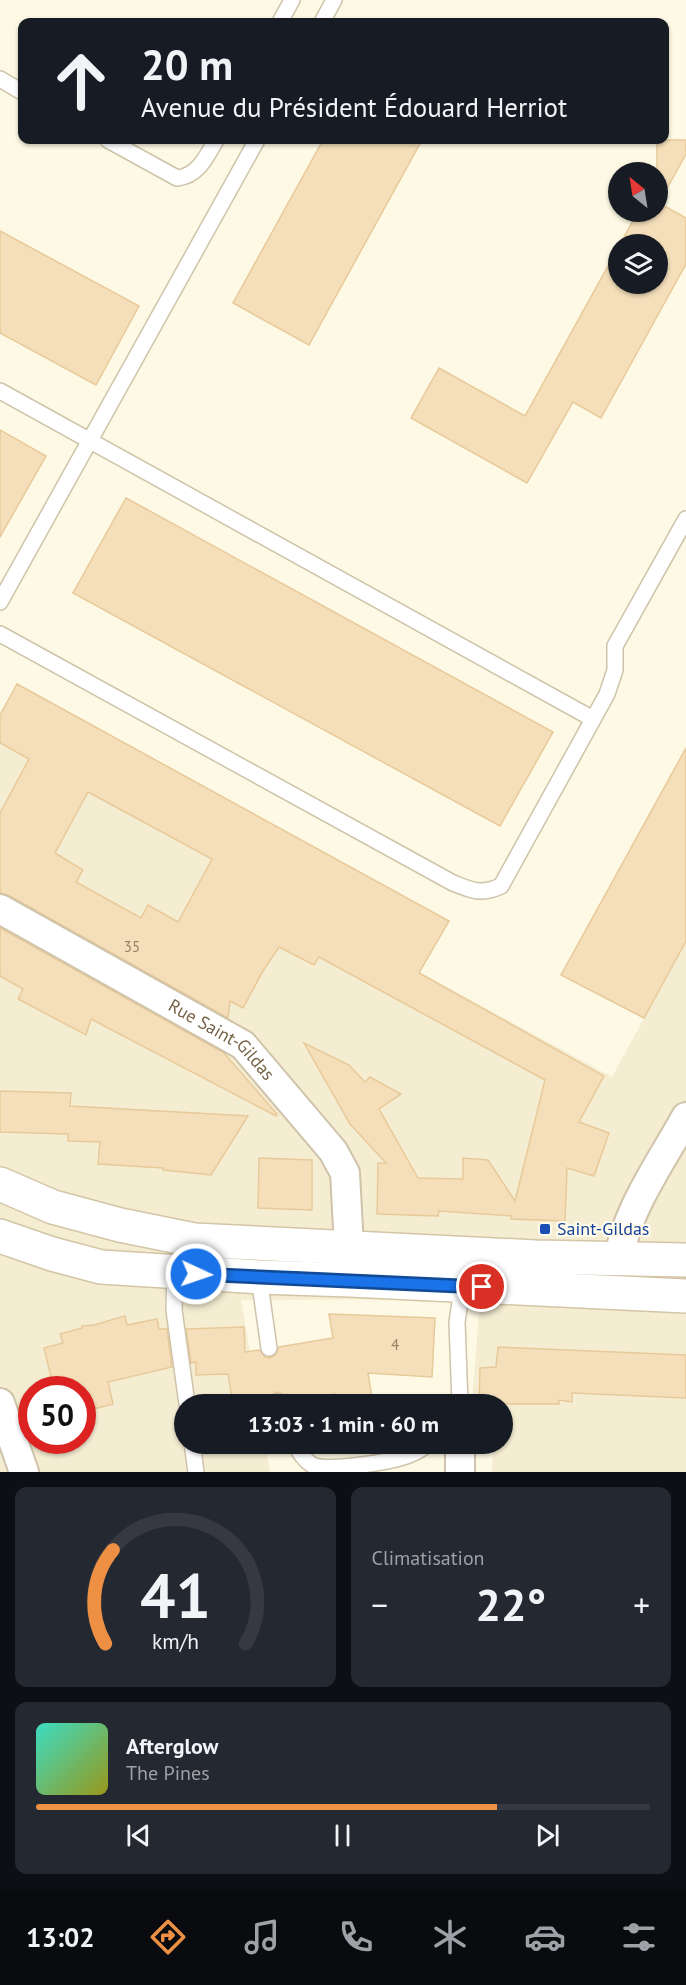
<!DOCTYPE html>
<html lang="fr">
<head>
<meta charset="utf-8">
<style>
  :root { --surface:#171b24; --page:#242831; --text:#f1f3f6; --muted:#9ea1a6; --line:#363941; --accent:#ed9043 }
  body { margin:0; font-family:"PT Sans",sans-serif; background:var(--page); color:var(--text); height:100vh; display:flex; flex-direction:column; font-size:22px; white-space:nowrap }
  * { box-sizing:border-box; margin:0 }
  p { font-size:20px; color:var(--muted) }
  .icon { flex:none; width:33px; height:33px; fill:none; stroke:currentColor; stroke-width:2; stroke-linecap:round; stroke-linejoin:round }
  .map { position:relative; height:1472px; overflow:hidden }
  .panel { display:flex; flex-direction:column; gap:15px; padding:15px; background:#0d0f14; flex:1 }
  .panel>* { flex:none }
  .guide { position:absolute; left:18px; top:18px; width:651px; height:126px; border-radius:12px; box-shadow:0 2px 4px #0004; background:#171b24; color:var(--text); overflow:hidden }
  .needle { width:39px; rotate:330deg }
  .tools { position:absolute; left:608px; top:162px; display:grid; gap:12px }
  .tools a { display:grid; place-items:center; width:60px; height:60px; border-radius:50%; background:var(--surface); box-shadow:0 2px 4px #0004; font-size:30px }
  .speed { position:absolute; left:18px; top:1376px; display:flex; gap:12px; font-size:30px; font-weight:700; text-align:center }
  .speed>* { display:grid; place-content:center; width:78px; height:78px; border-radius:50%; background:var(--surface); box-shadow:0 2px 4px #0004; line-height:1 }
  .speed .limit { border:9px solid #d22; background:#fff; color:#111 }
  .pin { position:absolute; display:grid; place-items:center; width:51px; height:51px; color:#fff; margin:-26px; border:3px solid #fff; border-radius:50%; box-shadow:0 2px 6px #0007 }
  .me { position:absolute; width:66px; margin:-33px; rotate:93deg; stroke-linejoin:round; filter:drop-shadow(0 0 4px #0008) }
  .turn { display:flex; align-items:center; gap:21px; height:126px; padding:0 24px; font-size:27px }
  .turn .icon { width:78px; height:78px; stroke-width:2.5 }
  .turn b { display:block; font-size:42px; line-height:51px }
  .big { font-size:45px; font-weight:800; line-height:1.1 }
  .panel .card { flex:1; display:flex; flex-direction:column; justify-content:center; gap:9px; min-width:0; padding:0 21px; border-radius:12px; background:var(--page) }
  .panel .dial { align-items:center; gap:0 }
  .dial svg { height:156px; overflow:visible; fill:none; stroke:var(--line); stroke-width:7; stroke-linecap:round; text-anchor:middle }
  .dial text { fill:var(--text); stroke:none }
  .song { display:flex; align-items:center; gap:18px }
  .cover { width:72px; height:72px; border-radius:9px; background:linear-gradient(135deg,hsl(170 70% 55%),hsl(60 70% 35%)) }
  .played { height:6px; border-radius:3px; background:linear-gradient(90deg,var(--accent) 75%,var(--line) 75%) }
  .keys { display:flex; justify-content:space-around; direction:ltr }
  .heat { display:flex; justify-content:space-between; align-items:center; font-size:33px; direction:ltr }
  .panel .tiles { flex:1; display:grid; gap:15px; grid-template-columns:1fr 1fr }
  .card:last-child { grid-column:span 2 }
  .trip { position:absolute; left:174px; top:1394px; width:339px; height:60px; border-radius:30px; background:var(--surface); box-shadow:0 2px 4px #0004; font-weight:800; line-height:60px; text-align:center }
  .dock { display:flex; height:96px; justify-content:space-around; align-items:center; background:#090b0e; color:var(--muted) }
  .dock .icon { width:42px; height:42px }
  .dock .on { color:var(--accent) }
  .dock b { font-size:27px; color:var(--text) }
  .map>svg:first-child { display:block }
  .residential { fill:#f5edd2; fill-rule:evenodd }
  .building { fill:#f4dfba; stroke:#e8c999; stroke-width:1.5; fill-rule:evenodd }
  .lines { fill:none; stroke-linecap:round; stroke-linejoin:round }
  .service-casing { stroke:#cfc3aa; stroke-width:18 }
  .minor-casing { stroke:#cfc3aa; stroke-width:32 }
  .secondary-casing { stroke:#d3c5a6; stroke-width:36 }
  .service { stroke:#fff; stroke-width:15 }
  .minor { stroke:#fff; stroke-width:28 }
  .secondary { stroke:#fff; stroke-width:33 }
  .route-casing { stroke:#114b97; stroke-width:15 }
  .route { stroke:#1a73e8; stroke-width:10 }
  .transit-dot { fill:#1a4fb4; stroke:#fffceb; stroke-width:2 }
  .labels { text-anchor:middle; stroke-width:4.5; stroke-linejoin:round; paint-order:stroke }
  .number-label { font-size:15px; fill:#968364 }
  .street-label { font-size:18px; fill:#776448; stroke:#fffceb }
  .transit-label { font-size:18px; fill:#164399; stroke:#fffceb; text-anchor:start }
</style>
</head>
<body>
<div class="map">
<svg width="686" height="1472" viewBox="0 0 686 1472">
  <rect width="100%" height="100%" fill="#fdf9e4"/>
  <path class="residential" d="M0,743l612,334 74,-136v531h-194l1,-29h9v-39h-30l8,-105 -239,1 18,104h-75v39h81l5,29h-270zM32,1389h50v51h-50z"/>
  <g class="building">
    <path d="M323,140h99l-113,205 -76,-42z"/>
    <path d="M657,140h29v14l-27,49 27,15v46l-85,154 -28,-16 -46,81 -116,-65 28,-50 86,48 93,-168v36h39v-40h-37l18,-32h19z"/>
    <path d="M0,231l139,75 -43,79 -96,-52z"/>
    <path d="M0,430l46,26 -46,81z"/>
    <path d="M126,498l427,234 -53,94 -427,-233z"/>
    <path d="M17,684l432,237 -30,52 185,103 -25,46 30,11 -15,43 -27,-8 -2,53 -54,-2 1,-3 -73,-5 -1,5 -61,-2 1,-51h8l-36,-39 -46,-81 45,22 16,17 5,-5 31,17 -22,15 39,69 45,1v-21l25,2 27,41 30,-121 -226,-123 -5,8 -35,-18 -16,24 -20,37 -13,-7 -2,17 -220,-123 -8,-2v-80l29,-54 -29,-16v-28zM88,792l124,67 -34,63 -30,-17 -7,13 -65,-36 7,-12 -28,-17z"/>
    <path d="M686,748v193l-42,77 -83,-43z"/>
    <path d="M0,928l224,125 53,61 -1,2 -185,-97 -5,16 -68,-36 5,-10 -23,-13z"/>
    <path d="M0,1091l71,2 -1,13 178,10 -37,59 -48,-5v-2l-65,-4 2,-22 -32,-1v-7l-68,-2z"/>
    <path d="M259,1158l53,2v50l-54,-2z"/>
    <path d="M329,1314l106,4 -3,59 -64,-4 5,31h-36l-2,-10 -48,7 -4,-7 -6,-2 -8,4 -1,8h-35l-5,-30 -32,1v-13l-5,1 -5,-34 58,-2 1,25 15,-2 5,7 5,1 5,-3 4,-8 54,-9z"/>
    <path d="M125,1316l2,9 30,-6 2,10h8l5,38 -64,15 5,22 -31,8v-23h-28l-10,-41 19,-5 -3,-9 22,-6v-2l12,-1z"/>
    <path d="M498,1347l188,8v43l-114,-5v9l-13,-2v4h-80l1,-36 16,-1z"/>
  </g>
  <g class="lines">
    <g class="service-casing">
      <g id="service">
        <path d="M280,22l12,-22"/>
        <path d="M322,22l12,-22"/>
        <path d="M0,79l22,13"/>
        <path d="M108,140l69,38c21,-2 30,-22 39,-38"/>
        <path d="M0,391l593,328"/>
        <path d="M0,602l257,-462"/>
        <path d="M0,634l453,249c21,8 27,12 48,3l106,-192 8,-24v-24l71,-127"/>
        <path d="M175,1273l-1,37 13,94"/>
        <path d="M259,1277l10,71"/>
        <path d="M277,1402l1,2"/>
        <path d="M460,1404l-3,-82 6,-40"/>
        <path d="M192,1443l4,29"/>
        <path d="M294,1443c5,8 10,17 18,22 16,7 79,-3 97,-10 8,-3 14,-7 20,-12"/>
      </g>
    </g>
    <g class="minor-casing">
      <g id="minor">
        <path id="s1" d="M0,909l243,136 90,106 12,22 4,74"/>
        <path d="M619,1259c6,-47 44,-100 67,-142"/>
        <path d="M0,1403l24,69"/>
        <path d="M460,1472v-29"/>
      </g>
    </g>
    <g class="secondary-casing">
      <g id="secondary">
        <path d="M0,1184l53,23 67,18 74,15 342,17 150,3"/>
        <path d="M0,1236l52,18 49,13 158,10 91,3 336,16"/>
      </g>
    </g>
    <use href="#service" class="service"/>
    <use href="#minor" class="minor"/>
    <use href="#secondary" class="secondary"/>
  </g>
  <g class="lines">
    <g class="route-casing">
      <path id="route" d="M196,1274l286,13"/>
    </g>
    <use href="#route" class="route"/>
  </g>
  <rect class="transit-dot" x="539" y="1223" width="12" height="12" rx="3"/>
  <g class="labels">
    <g class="number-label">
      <text x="132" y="952">35</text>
      <text x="395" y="1350">4</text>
    </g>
    <g class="street-label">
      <text dy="6" stroke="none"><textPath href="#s1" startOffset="258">Rue Saint-Gildas</textPath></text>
    </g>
    <g class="transit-label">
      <text x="557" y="1235">Saint-Gildas</text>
    </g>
  </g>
</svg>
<div class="tools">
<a><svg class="needle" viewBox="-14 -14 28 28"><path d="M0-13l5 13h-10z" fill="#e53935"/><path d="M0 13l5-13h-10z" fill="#9ea1a6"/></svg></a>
<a><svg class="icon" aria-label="layers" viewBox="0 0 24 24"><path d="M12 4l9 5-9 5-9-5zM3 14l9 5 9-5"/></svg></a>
</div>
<div class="speed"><div class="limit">50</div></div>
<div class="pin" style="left:482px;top:1287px;background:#d93025"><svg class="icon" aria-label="arrive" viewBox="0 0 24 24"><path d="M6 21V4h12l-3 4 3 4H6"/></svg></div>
<svg class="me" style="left:196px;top:1274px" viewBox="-20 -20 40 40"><circle r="17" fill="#1a73e8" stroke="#fff" stroke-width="3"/><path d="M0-11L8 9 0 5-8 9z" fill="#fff"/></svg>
<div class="trip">13:03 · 1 min · 60 m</div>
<div class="guide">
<div class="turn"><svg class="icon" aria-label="ahead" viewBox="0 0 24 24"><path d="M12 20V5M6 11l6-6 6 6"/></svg><div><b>20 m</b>Avenue du Président Édouard Herriot</div></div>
</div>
</div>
<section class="panel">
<div class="tiles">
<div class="card dial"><svg viewBox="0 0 100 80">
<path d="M14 69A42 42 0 1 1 86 69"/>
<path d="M14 69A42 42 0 0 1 18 21" stroke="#ed9043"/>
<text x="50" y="56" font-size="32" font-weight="700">41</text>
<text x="50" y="72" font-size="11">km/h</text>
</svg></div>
<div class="card"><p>Climatisation</p>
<div class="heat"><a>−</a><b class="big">22°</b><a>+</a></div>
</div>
<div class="card">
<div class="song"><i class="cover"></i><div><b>Afterglow</b><p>The Pines</p></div></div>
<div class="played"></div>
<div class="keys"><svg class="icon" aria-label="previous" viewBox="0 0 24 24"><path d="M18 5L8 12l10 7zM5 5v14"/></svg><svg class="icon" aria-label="pause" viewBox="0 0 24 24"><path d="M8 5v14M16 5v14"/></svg><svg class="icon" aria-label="next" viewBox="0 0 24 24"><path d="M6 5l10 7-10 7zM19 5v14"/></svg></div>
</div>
</div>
</section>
<nav class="dock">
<b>13:02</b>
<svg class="icon on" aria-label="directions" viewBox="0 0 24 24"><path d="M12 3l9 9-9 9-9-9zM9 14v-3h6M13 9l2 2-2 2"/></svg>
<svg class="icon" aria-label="music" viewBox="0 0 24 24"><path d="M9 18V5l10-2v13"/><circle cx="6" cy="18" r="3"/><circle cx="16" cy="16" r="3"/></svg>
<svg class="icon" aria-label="phone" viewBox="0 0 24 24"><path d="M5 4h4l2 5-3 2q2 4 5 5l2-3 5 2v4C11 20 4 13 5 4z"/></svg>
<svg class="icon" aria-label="climate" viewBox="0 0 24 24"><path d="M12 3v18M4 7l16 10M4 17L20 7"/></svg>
<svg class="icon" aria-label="car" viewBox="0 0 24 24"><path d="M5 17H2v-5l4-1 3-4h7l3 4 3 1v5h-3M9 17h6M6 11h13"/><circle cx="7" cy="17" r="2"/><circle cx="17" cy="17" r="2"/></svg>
<svg class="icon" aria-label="filters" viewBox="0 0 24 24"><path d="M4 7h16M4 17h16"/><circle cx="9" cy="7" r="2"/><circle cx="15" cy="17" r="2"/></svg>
</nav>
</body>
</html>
